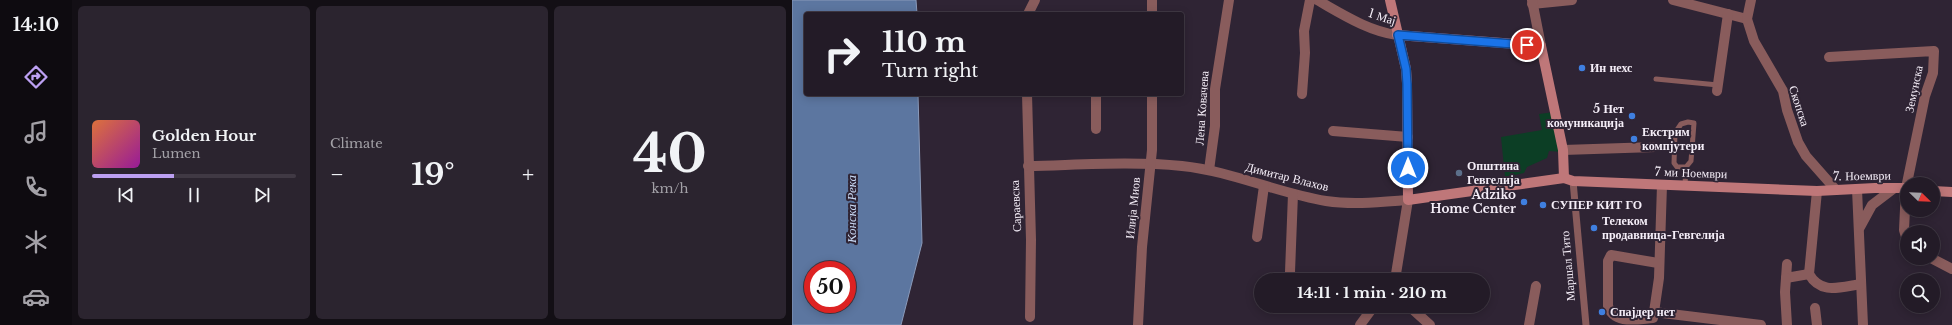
<!DOCTYPE html>
<html lang="en">
<head>
<meta charset="utf-8">
<style>
  :root { --surface:#231b27; --page:#2b242f; --text:#f1f3f6; --muted:#a3a1a7; --line:#403944; --accent:#bca0f2 }
  body { margin:0; font-family:"Libre Baskerville",serif; background:var(--page); color:var(--text); height:100vh; display:flex; flex-direction:column; font-size:15px; white-space:nowrap }
  * { box-sizing:border-box; margin:0 }
  p { font-size:13px; color:var(--muted) }
  .icon { flex:none; width:22px; height:22px; fill:none; stroke:currentColor; stroke-width:2; stroke-linecap:round; stroke-linejoin:round }
  .map { position:relative; flex:1; overflow:hidden }
  .sheet { display:flex; flex-direction:column; gap:6px; padding:6px; background:#130f15; width:720px }
  .sheet>* { flex:none }
  .banner { position:absolute; left:12px; top:12px; width:380px; height:84px; border-radius:4px; box-shadow:0 2px 10px #0003,0 0 0 1px var(--line); background:#231b27; color:var(--text); overflow:hidden }
  .needle { width:26px; rotate:113deg }
  .tools { position:absolute; left:1108px; top:177px; display:grid; gap:8px }
  .tools a { display:grid; place-items:center; width:40px; height:40px; border-radius:50%; background:var(--surface); box-shadow:0 2px 10px #0003,0 0 0 1px var(--line); font-size:20px }
  .speed { position:absolute; left:12px; top:261px; display:flex; gap:8px; font-size:20px; font-weight:700; text-align:center }
  .speed>* { display:grid; place-content:center; width:52px; height:52px; border-radius:50%; background:var(--surface); box-shadow:0 2px 10px #0003,0 0 0 1px var(--line); line-height:1 }
  .speed .limit { border:6px solid #d22; background:#fff; color:#111 }
  .pin { position:absolute; display:grid; place-items:center; width:34px; height:34px; color:#fff; margin:-17px; border:2px solid #fff; border-radius:50%; box-shadow:0 1px 4px #0007 }
  .me { position:absolute; width:44px; margin:-22px; rotate:0deg; stroke-linejoin:round; filter:drop-shadow(0 0 3px #0008) }
  .turn { display:flex; align-items:center; gap:14px; height:84px; padding:0 12px; font-size:18px }
  .turn .icon { width:52px; height:52px; stroke-width:2.5 }
  .turn b { display:block; font-size:28px; line-height:34px }
  .big { font-size:30px; font-weight:700; line-height:1.1 }
  .sheet .tile { flex:1; display:flex; flex-direction:column; justify-content:center; gap:6px; min-width:0; padding:0 14px; border-radius:6px; background:var(--page) }
  .sheet .dial { align-items:center; gap:0 }
  .dial b { font-size:52px; line-height:1 }
  .song { display:flex; align-items:center; gap:12px }
  .cover { width:48px; height:48px; border-radius:6px; background:linear-gradient(135deg,hsl(20 70% 55%),hsl(300 70% 35%)) }
  .played { height:4px; border-radius:2px; background:linear-gradient(90deg,var(--accent) 40%,var(--line) 40%) }
  .keys { display:flex; justify-content:space-around; direction:ltr }
  .heat { display:flex; justify-content:space-between; align-items:center; font-size:22px; direction:ltr }
  .sheet .tiles { flex:1; display:grid; gap:6px; grid-template-columns:repeat(3,1fr) }
  .trip { position:absolute; left:462px; top:273px; width:236px; height:40px; border-radius:20px; background:var(--surface); box-shadow:0 2px 10px #0003,0 0 0 1px var(--line); font-weight:700; line-height:40px; text-align:center }
  main { display:flex; flex:1; min-height:0 }
  .menu { display:flex; flex-direction:column; width:72px; justify-content:space-around; align-items:center; background:#0e0b10; color:var(--muted) }
  .menu .icon { width:28px; height:28px }
  .menu .on { color:var(--accent) }
  .menu b { font-size:18px; color:var(--text) }
  .map>svg:first-child { display:block }
  .green { fill:#0c3e25 }
  .water { fill:#5c76a0; stroke:#8a9aba; fill-rule:evenodd }
  .lines { fill:none; stroke-linecap:round; stroke-linejoin:round }
  .service { stroke:#895c5c; stroke-width:5 }
  .pedestrian { stroke:#895c5c; stroke-width:7 }
  .minor { stroke:#895c5c; stroke-width:10 }
  .tertiary { stroke:#895c5c; stroke-width:10 }
  .secondary { stroke:#bf7779; stroke-width:10 }
  .route-casing { stroke:#114b97; stroke-width:10 }
  .route { stroke:#1a73e8; stroke-width:7 }
  .shop-dot { fill:#3f7fe0; stroke:#2f2434; stroke-width:1.5 }
  .service-dot { fill:#5c6f8a; stroke:#2f2434; stroke-width:1.5 }
  .labels { text-anchor:middle; stroke-width:4; stroke-linejoin:round; paint-order:stroke }
  .street-label { font-size:12px; fill:#f5eef8; stroke:#2f2434 }
  .poi-label { font-size:12px; font-weight:bold; fill:#f5eef8; stroke:#2f2434; text-anchor:start }
  .water-label { font-size:13px; font-style:italic; fill:#c8d8f3; stroke:#2f2434 }
</style>
</head>
<body>
<main>
<nav class="menu">
<b>14:10</b>
<svg class="icon on" aria-label="directions" viewBox="0 0 24 24"><path d="M12 3l9 9-9 9-9-9zM9 14v-3h6M13 9l2 2-2 2"/></svg>
<svg class="icon" aria-label="music" viewBox="0 0 24 24"><path d="M9 18V5l10-2v13"/><circle cx="6" cy="18" r="3"/><circle cx="16" cy="16" r="3"/></svg>
<svg class="icon" aria-label="phone" viewBox="0 0 24 24"><path d="M5 4h4l2 5-3 2q2 4 5 5l2-3 5 2v4C11 20 4 13 5 4z"/></svg>
<svg class="icon" aria-label="climate" viewBox="0 0 24 24"><path d="M12 3v18M4 7l16 10M4 17L20 7"/></svg>
<svg class="icon" aria-label="car" viewBox="0 0 24 24"><path d="M5 17H2v-5l4-1 3-4h7l3 4 3 1v5h-3M9 17h6M6 11h13"/><circle cx="7" cy="17" r="2"/><circle cx="17" cy="17" r="2"/></svg>
</nav>
<section class="sheet">
<div class="tiles">
<div class="tile">
<div class="song"><i class="cover"></i><div><b>Golden Hour</b><p>Lumen</p></div></div>
<div class="played"></div>
<div class="keys"><svg class="icon" aria-label="previous" viewBox="0 0 24 24"><path d="M18 5L8 12l10 7zM5 5v14"/></svg><svg class="icon" aria-label="pause" viewBox="0 0 24 24"><path d="M8 5v14M16 5v14"/></svg><svg class="icon" aria-label="next" viewBox="0 0 24 24"><path d="M6 5l10 7-10 7zM19 5v14"/></svg></div>
</div>
<div class="tile"><p>Climate</p>
<div class="heat"><a>−</a><b class="big">19°</b><a>+</a></div>
</div>
<div class="tile dial"><b>40</b><p>km/h</p></div>
</div>
</section>
<div class="map">
<svg width="1160" height="325" viewBox="0 0 1160 325">
  <rect width="100%" height="100%" fill="#2f2434"/>
  <path class="green" d="M763,112l8,40 -14,-1 -2,7 -20,9 -3,6 -19,4 -4,-40 41,-7 -3,-16z"/>
  <path class="water" d="M0,0h124l1,14h-111v80h112l4,149 -21,82h-109zM21,270h34v34h-34z"/>
  <g class="lines">
    <g class="service">
      <path d="M864,79l62,6"/>
      <path d="M893,185l1,-18 5,-6 3,-38 -6,-1 -7,2 -6,9 -1,30 3,4h9"/>
    </g>
    <path class="pedestrian" d="M781,181l13,144"/>
    <g class="minor">
      <path d="M525,0c25,14 51,31 80,35"/>
      <path d="M881,0l74,19"/>
      <path d="M959,0l-4,19 7,22 29,50 4,19 11,32 8,14 30,34"/>
      <path d="M740,4l40,-4"/>
      <path d="M236,14l7,-14"/>
      <path d="M360,14v-14"/>
      <path d="M1037,57l105,-6 -1,22 -8,23 -19,92 -2,42 3,10"/>
      <path d="M925,91l11,-77"/>
      <path d="M235,94l4,146 -1,77"/>
      <path d="M304,94v35"/>
      <path d="M510,94l3,-41 -1,-22 6,-31"/>
      <path d="M541,131l75,6"/>
      <path d="M771,150l92,-3"/>
      <path d="M236,166c50,-1 104,-5 154,0 49,5 95,27 144,35 27,4 55,1 82,-1l-13,80"/>
      <path d="M417,170l6,-44v-37l14,-89"/>
      <path d="M870,185l-3,93 -5,34 107,13"/>
      <path d="M1065,189l6,136"/>
      <path d="M1025,191l-8,83c12,21 31,13 52,10"/>
      <path d="M1068,227l12,-22 21,-16"/>
      <path d="M465,237l7,-51"/>
      <path d="M1139,258l21,11"/>
      <path d="M995,264l-1,14 23,-4"/>
      <path d="M994,278l-1,14 2,33"/>
      <path d="M500,280l-2,-8 3,-78"/>
      <path d="M617,306l21,19"/>
      <path d="M1023,308l2,17"/>
      <path d="M862,312l-1,6c-15,1 -39,7 -45,-12v-45l3,-6 47,8"/>
      <path d="M346,325l4,-78 10,-97v-56"/>
      <path d="M568,325l14,-19"/>
      <path d="M737,325l7,-39"/>
    </g>
    <path class="tertiary" d="M740,0l9,46"/>
    <g class="secondary">
      <path d="M598,0l16,69 1,14 1,117 156,-22 9,3 244,10 58,-3h32"/>
      <path d="M605,35l144,11 22,104 1,28"/>
      <path d="M1141,191l19,1"/>
    </g>
  </g>
  <g class="lines">
    <g class="route-casing">
      <path id="route" d="M616,168l-1,-84 -1,-15 -8,-34 129,10"/>
    </g>
    <use href="#route" class="route"/>
  </g>
  <g class="shop-dot">
    <circle cx="790" cy="68" r="4"/>
    <circle cx="840" cy="116" r="4"/>
    <circle cx="842" cy="139" r="4"/>
    <circle cx="732" cy="202" r="4"/>
    <circle cx="751" cy="205" r="4"/>
    <circle cx="802" cy="228" r="4"/>
    <circle cx="810" cy="312" r="4"/>
  </g>
  <circle class="service-dot" cx="667" cy="173" r="4"/>
  <g class="labels">
    <g class="street-label">
      <text transform="translate(590 17) rotate(18)" y="4">1 Мај</text>
      <text transform="translate(1122 89) rotate(-78)" y="4">Земунска</text>
      <text transform="translate(1007 106) rotate(72)" y="4">Скопска</text>
      <text transform="translate(410 108) rotate(-86)" y="4">Лена Ковачева</text>
      <text transform="translate(899 173) rotate(2)" y="4">7 ми Ноември</text>
      <text transform="translate(1070 176) rotate(-1)" y="4">7. Ноември</text>
      <text transform="translate(495 177) rotate(14)" y="4">Димитар Влахов</text>
      <text transform="translate(224 206) rotate(-93)" y="4">Сараевска</text>
      <text transform="translate(341 208) rotate(-84)" y="4">Илија Миов</text>
      <text transform="translate(776 266) rotate(-95)" y="4">Маршал Тито</text>
    </g>
    <g class="poi-label">
      <text x="798" y="72">Ин нехс</text>
      <text x="832" y="113" text-anchor="end">5 Нет<tspan x="832" dy="14">комуникација</tspan></text>
      <text x="850" y="136">Екстрим<tspan x="850" dy="14">компјутери</tspan></text>
      <text x="675" y="170">Општина<tspan x="675" dy="14">Гевгелија</tspan></text>
      <text x="724" y="199" text-anchor="end">Adziko<tspan x="724" dy="14">Home Center</tspan></text>
      <text x="759" y="209">СУПЕР КИТ ГО</text>
      <text x="810" y="225">Телеком<tspan x="810" dy="14">продавница-Гевгелија</tspan></text>
      <text x="818" y="316">Спајдер нет</text>
    </g>
    <g class="water-label">
      <text transform="translate(59 209) rotate(-90)" y="5">Конска Река</text>
    </g>
  </g>
</svg>
<div class="tools">
<a><svg class="needle" viewBox="-14 -14 28 28"><path d="M0-13l5 13h-10z" fill="#e53935"/><path d="M0 13l5-13h-10z" fill="#a3a1a7"/></svg></a>
<a><svg class="icon" aria-label="sound" viewBox="0 0 24 24"><path d="M4 9h4l5-4v14l-5-4H4zM17 9q2 3 0 6"/></svg></a>
<a><svg class="icon" aria-label="search" viewBox="0 0 24 24"><circle cx="10" cy="10" r="6"/><path d="M15 15l6 6"/></svg></a>
</div>
<div class="speed"><div class="limit">50</div></div>
<div class="pin" style="left:735px;top:45px;background:#d93025"><svg class="icon" aria-label="arrive" viewBox="0 0 24 24"><path d="M6 21V4h12l-3 4 3 4H6"/></svg></div>
<svg class="me" style="left:616px;top:168px" viewBox="-20 -20 40 40"><circle r="17" fill="#1a73e8" stroke="#fff" stroke-width="3"/><path d="M0-11L8 9 0 5-8 9z" fill="#fff"/></svg>
<div class="trip">14:11 · 1 min · 210 m</div>
<div class="banner">
<div class="turn"><svg class="icon" aria-label="right" viewBox="0 0 24 24"><path d="M7 20v-9h11M14 6l5 5-5 5"/></svg><div><b>110 m</b>Turn right</div></div>
</div>
</div>
</main>
</body>
</html>
